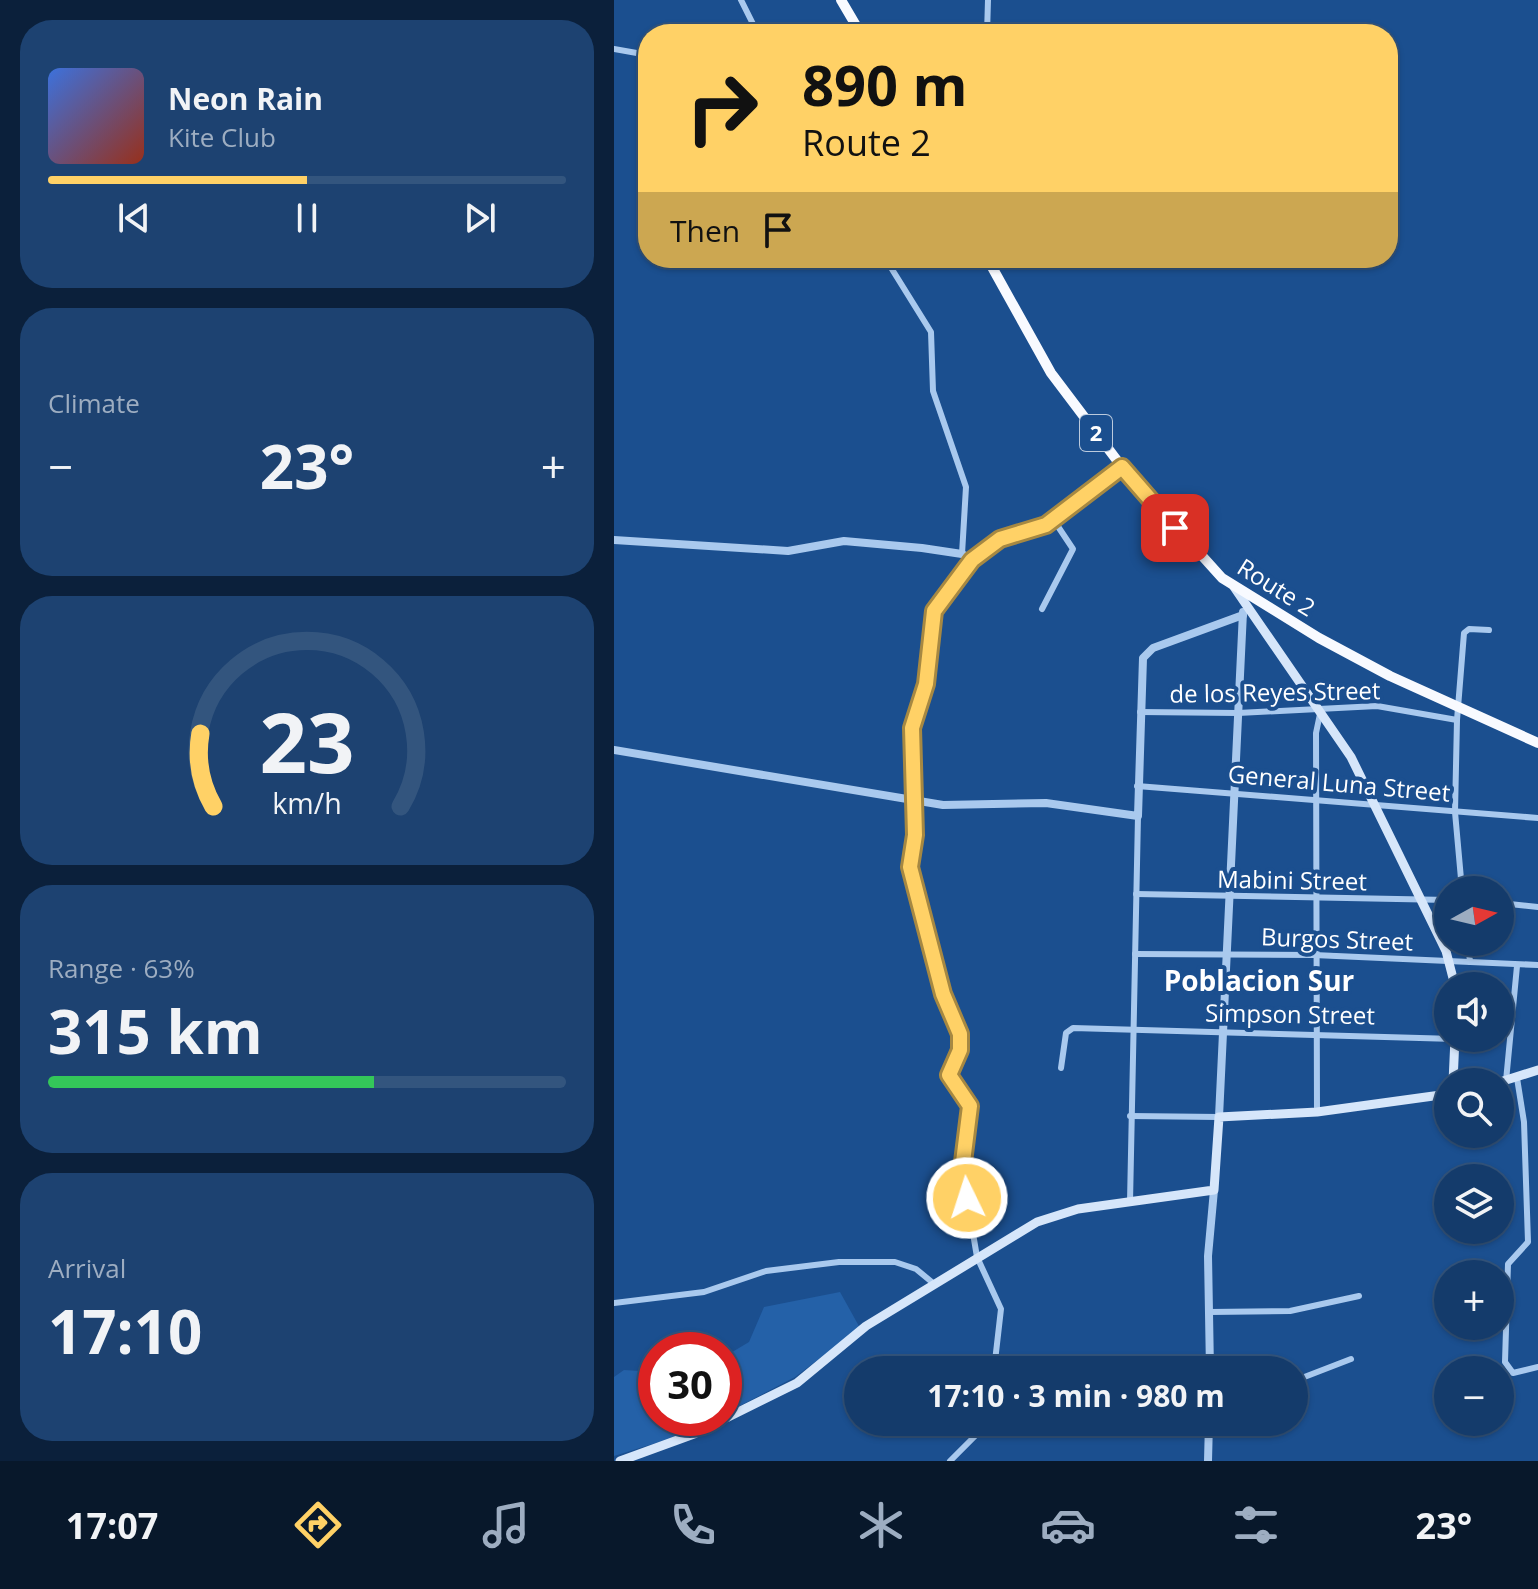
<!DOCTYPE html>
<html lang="en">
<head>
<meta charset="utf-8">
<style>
  :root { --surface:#143b6b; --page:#1d4271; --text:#f1f3f6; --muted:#9dadc1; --line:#33557e; --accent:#ffd166 }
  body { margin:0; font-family:"Open Sans",sans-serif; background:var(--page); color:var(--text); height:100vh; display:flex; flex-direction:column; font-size:30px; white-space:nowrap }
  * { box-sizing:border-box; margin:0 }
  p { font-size:26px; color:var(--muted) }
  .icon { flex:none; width:44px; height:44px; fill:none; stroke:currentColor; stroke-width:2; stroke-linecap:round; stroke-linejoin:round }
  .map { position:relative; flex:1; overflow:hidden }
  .details { display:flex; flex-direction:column; gap:20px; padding:20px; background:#0b203b; width:614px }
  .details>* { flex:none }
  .hud { position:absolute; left:24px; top:24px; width:760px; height:244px; border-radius:32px; box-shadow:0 2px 6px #0004,0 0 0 2px var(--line); background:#ffd166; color:#111; overflow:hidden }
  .needle { width:52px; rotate:82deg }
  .tools { position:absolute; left:820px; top:876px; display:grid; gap:16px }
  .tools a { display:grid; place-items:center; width:80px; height:80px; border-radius:50%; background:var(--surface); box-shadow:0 2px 6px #0004,0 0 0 2px var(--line); font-size:40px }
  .speed { position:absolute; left:24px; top:1332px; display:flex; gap:16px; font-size:40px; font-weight:700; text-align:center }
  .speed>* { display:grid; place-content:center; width:104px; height:104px; border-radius:50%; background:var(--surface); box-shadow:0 2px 6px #0004,0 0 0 2px var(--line); line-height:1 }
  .speed .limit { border:12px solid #d22; background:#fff; color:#111 }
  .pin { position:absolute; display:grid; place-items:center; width:68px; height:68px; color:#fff; margin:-34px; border-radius:16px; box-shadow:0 4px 12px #0006 }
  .me { position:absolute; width:88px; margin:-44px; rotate:356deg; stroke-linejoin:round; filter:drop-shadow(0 0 6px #0008) }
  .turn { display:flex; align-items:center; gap:28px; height:168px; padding:0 32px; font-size:36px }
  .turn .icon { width:104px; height:104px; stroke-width:2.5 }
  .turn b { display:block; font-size:56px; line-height:68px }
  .then { display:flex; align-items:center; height:76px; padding:0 32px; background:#0003; gap:16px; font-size:30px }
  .big { font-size:60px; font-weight:700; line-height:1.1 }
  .details .tile { flex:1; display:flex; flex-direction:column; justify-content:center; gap:12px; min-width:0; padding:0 28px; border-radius:32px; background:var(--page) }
  .details .dial { align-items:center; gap:0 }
  .dial svg { height:208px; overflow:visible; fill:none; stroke:var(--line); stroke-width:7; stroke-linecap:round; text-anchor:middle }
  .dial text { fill:var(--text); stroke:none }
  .song { display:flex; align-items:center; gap:24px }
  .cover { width:96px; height:96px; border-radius:12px; background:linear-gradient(135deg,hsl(220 70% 55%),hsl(10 70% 35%)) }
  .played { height:8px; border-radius:4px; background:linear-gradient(90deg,var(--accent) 50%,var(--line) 50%) }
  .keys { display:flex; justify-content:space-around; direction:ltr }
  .heat { display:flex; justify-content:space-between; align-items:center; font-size:44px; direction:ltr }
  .charge { height:12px; border-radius:6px; background:linear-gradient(90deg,#34c759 63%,var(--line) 0) }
  .trip { position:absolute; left:230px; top:1356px; width:464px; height:80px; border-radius:40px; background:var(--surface); box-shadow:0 2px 6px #0004,0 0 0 2px var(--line); font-weight:700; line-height:80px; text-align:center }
  .tab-bar { display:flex; height:128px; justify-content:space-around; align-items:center; background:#08182b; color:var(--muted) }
  .tab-bar .icon { width:56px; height:56px }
  .tab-bar .active { color:var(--accent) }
  .tab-bar b { font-size:36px; color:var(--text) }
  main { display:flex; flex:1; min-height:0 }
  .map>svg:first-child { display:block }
  .green { fill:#2461a8 }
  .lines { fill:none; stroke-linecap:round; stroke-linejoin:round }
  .minor { stroke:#a9c9ee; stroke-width:6 }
  .tertiary { stroke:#a9c9ee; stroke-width:8 }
  .secondary { stroke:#d6e6fa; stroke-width:9 }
  .trunk { stroke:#f8faff; stroke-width:10 }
  .route-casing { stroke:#a68842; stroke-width:20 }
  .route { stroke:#ffd166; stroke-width:14 }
  .labels { text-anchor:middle; stroke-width:8; stroke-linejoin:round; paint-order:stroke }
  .shield { fill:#1b4f8f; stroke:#bbcadd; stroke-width:2 }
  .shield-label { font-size:22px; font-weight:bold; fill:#fff }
  .street-label { font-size:24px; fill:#fff; stroke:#1b4f8f }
  .quarter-label { font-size:28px; font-weight:bold; fill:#fff; stroke:#1b4f8f }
</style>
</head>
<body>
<main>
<section class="details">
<div class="tile">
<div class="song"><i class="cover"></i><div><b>Neon Rain</b><p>Kite Club</p></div></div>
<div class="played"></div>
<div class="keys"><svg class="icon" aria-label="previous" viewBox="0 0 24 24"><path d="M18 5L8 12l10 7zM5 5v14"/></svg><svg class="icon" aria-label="pause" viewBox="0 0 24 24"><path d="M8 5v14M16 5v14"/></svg><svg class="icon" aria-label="next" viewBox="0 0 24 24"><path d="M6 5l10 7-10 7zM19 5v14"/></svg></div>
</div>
<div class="tile"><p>Climate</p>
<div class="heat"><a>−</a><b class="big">23°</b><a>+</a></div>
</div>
<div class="tile dial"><svg viewBox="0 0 100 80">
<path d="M14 69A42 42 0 1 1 86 69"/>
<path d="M14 69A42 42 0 0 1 9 41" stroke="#ffd166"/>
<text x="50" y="56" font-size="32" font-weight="700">23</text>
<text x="50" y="72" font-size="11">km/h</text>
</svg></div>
<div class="tile"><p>Range · 63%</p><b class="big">315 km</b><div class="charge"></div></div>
<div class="tile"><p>Arrival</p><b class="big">17:10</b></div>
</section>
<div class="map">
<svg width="924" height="1461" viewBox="0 0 924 1461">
  <rect width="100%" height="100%" fill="#1b4f8f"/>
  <g class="green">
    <path d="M226,1292l20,36 -65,49 -71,37v-57l25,-15 15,-35z"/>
    <path d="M10,1370l32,2v46h61c-32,17 -68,27 -103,38v-79z"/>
  </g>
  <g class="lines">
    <g class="minor">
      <path d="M127,0l17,34"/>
      <path d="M373,34l1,-34"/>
      <path d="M0,49l34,6"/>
      <path d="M271,258l46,74 2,59 33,96 -4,67"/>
      <path d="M428,609l31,-60 -20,-30"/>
      <path d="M526,712l98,1 139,-7 80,14"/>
      <path d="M523,786l401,32"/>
      <path d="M301,801l-4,80 20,58 12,55 19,48 -13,35 20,25 -6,60 4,36 10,59 24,52 -7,61"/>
      <path d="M848,890l-7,-78 2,-92 7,-87 5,-4 20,1"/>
      <path d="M522,894l312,6"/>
      <path d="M886,903l38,4"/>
      <path d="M854,942l2,20"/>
      <path d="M521,954l179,1 224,10"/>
      <path d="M447,1068l5,-35 7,-5 382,11"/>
      <path d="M903,1078l7,44 4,120 -20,22 -3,98 8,11 25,-6"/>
      <path d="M892,1081l11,-115"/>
      <path d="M703,1112l-1,-379 4,-19"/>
      <path d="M516,1116l89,1"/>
      <path d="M516,1202l8,-386"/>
      <path d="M0,1303l90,-11 62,-21 73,-9h56l21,7 17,14"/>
      <path d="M596,1312l80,-1 69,-15"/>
      <path d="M680,1381l57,-22"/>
      <path d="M336,1461l39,-39"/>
    </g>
    <g class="tertiary">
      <path d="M0,540l174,11 56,-10 78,7 40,6 10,6"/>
      <path d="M0,750l329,55 103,-2 92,13 5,-158 10,-10 90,-33"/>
      <path d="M301,801l-3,-73 14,-44 11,-79 35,-45 28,-21 46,-14 76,-58"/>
      <path d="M605,1117l24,-505"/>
      <path d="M596,1370l-2,-114 6,-66"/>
      <path d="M594,1461l1,-39"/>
    </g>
    <g class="secondary">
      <path d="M620,587l117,170 95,194 9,35"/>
      <path d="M839,1082l2,-44"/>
      <path d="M886,1082l38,-12"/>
      <path d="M6,1461l74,-27 103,-51 69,-57 171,-104 41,-13 136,-19 5,-73 98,-5 131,-18"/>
    </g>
    <g class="trunk">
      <path d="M227,0l20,34"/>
      <path d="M373,258l64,115 71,94 100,111 97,60 71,38 148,67"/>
    </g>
  </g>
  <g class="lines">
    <g class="route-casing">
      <path id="route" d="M353,1198l-4,-36 7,-56 -21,-31 11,-25v-16l-17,-40 -33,-127 5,-32 -3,-107 14,-44 8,-73 38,-51 28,-21 46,-14 76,-58 53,61"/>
    </g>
    <use href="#route" class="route"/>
  </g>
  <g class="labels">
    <rect class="shield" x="466" y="415" width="32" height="36" rx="6"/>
    <g class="shield-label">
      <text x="482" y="441">2</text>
    </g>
    <g class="street-label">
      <text transform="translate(662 588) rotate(32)" y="8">Route 2</text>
      <text transform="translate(661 693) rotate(-1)" y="8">de los Reyes Street</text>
      <text transform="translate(725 784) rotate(5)" y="8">General Luna Street</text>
      <text transform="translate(678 881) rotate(1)" y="8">Mabini Street</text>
      <text transform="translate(723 940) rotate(2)" y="8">Burgos Street</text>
      <text transform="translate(676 1015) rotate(1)" y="8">Simpson Street</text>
    </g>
    <g class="quarter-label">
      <text x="645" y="991">Poblacion Sur</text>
    </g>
  </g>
</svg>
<div class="tools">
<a><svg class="needle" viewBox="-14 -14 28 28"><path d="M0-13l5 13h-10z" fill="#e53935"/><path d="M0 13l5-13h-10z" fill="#9dadc1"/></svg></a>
<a><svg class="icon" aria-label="sound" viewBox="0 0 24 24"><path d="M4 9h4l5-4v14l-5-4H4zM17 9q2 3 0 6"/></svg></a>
<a><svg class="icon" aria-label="search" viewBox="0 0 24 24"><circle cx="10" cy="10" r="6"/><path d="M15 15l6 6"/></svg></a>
<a><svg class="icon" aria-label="layers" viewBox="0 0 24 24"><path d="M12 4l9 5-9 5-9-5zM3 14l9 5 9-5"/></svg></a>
<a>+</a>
<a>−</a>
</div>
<div class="speed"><div class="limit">30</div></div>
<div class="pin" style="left:561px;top:528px;background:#d93025"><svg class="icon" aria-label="arrive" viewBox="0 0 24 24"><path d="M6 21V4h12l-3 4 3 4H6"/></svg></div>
<svg class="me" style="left:353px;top:1198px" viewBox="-20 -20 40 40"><circle r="17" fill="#ffd166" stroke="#fff" stroke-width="3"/><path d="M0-11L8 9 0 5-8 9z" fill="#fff"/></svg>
<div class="trip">17:10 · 3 min · 980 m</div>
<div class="hud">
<div class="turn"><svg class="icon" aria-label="right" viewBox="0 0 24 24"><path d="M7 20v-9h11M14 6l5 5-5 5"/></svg><div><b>890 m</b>Route 2</div></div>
<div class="then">Then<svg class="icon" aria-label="arrive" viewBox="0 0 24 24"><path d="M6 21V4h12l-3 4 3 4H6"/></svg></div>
</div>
</div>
</main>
<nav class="tab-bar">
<b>17:07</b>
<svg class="icon active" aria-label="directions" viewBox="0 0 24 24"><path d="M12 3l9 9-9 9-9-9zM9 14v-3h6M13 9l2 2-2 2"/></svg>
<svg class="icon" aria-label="music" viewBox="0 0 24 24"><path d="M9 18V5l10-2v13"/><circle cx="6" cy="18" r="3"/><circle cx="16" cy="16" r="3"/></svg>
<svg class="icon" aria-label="phone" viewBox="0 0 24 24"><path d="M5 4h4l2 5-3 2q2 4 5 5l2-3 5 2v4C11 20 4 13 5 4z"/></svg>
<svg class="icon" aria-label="climate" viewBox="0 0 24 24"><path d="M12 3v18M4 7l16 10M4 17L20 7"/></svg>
<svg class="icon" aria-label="car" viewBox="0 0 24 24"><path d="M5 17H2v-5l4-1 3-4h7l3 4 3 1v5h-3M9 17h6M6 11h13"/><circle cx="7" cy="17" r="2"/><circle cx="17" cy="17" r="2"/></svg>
<svg class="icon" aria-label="filters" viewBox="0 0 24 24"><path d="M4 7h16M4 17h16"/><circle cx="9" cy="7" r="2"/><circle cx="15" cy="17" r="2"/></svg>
<b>23°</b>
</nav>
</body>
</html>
